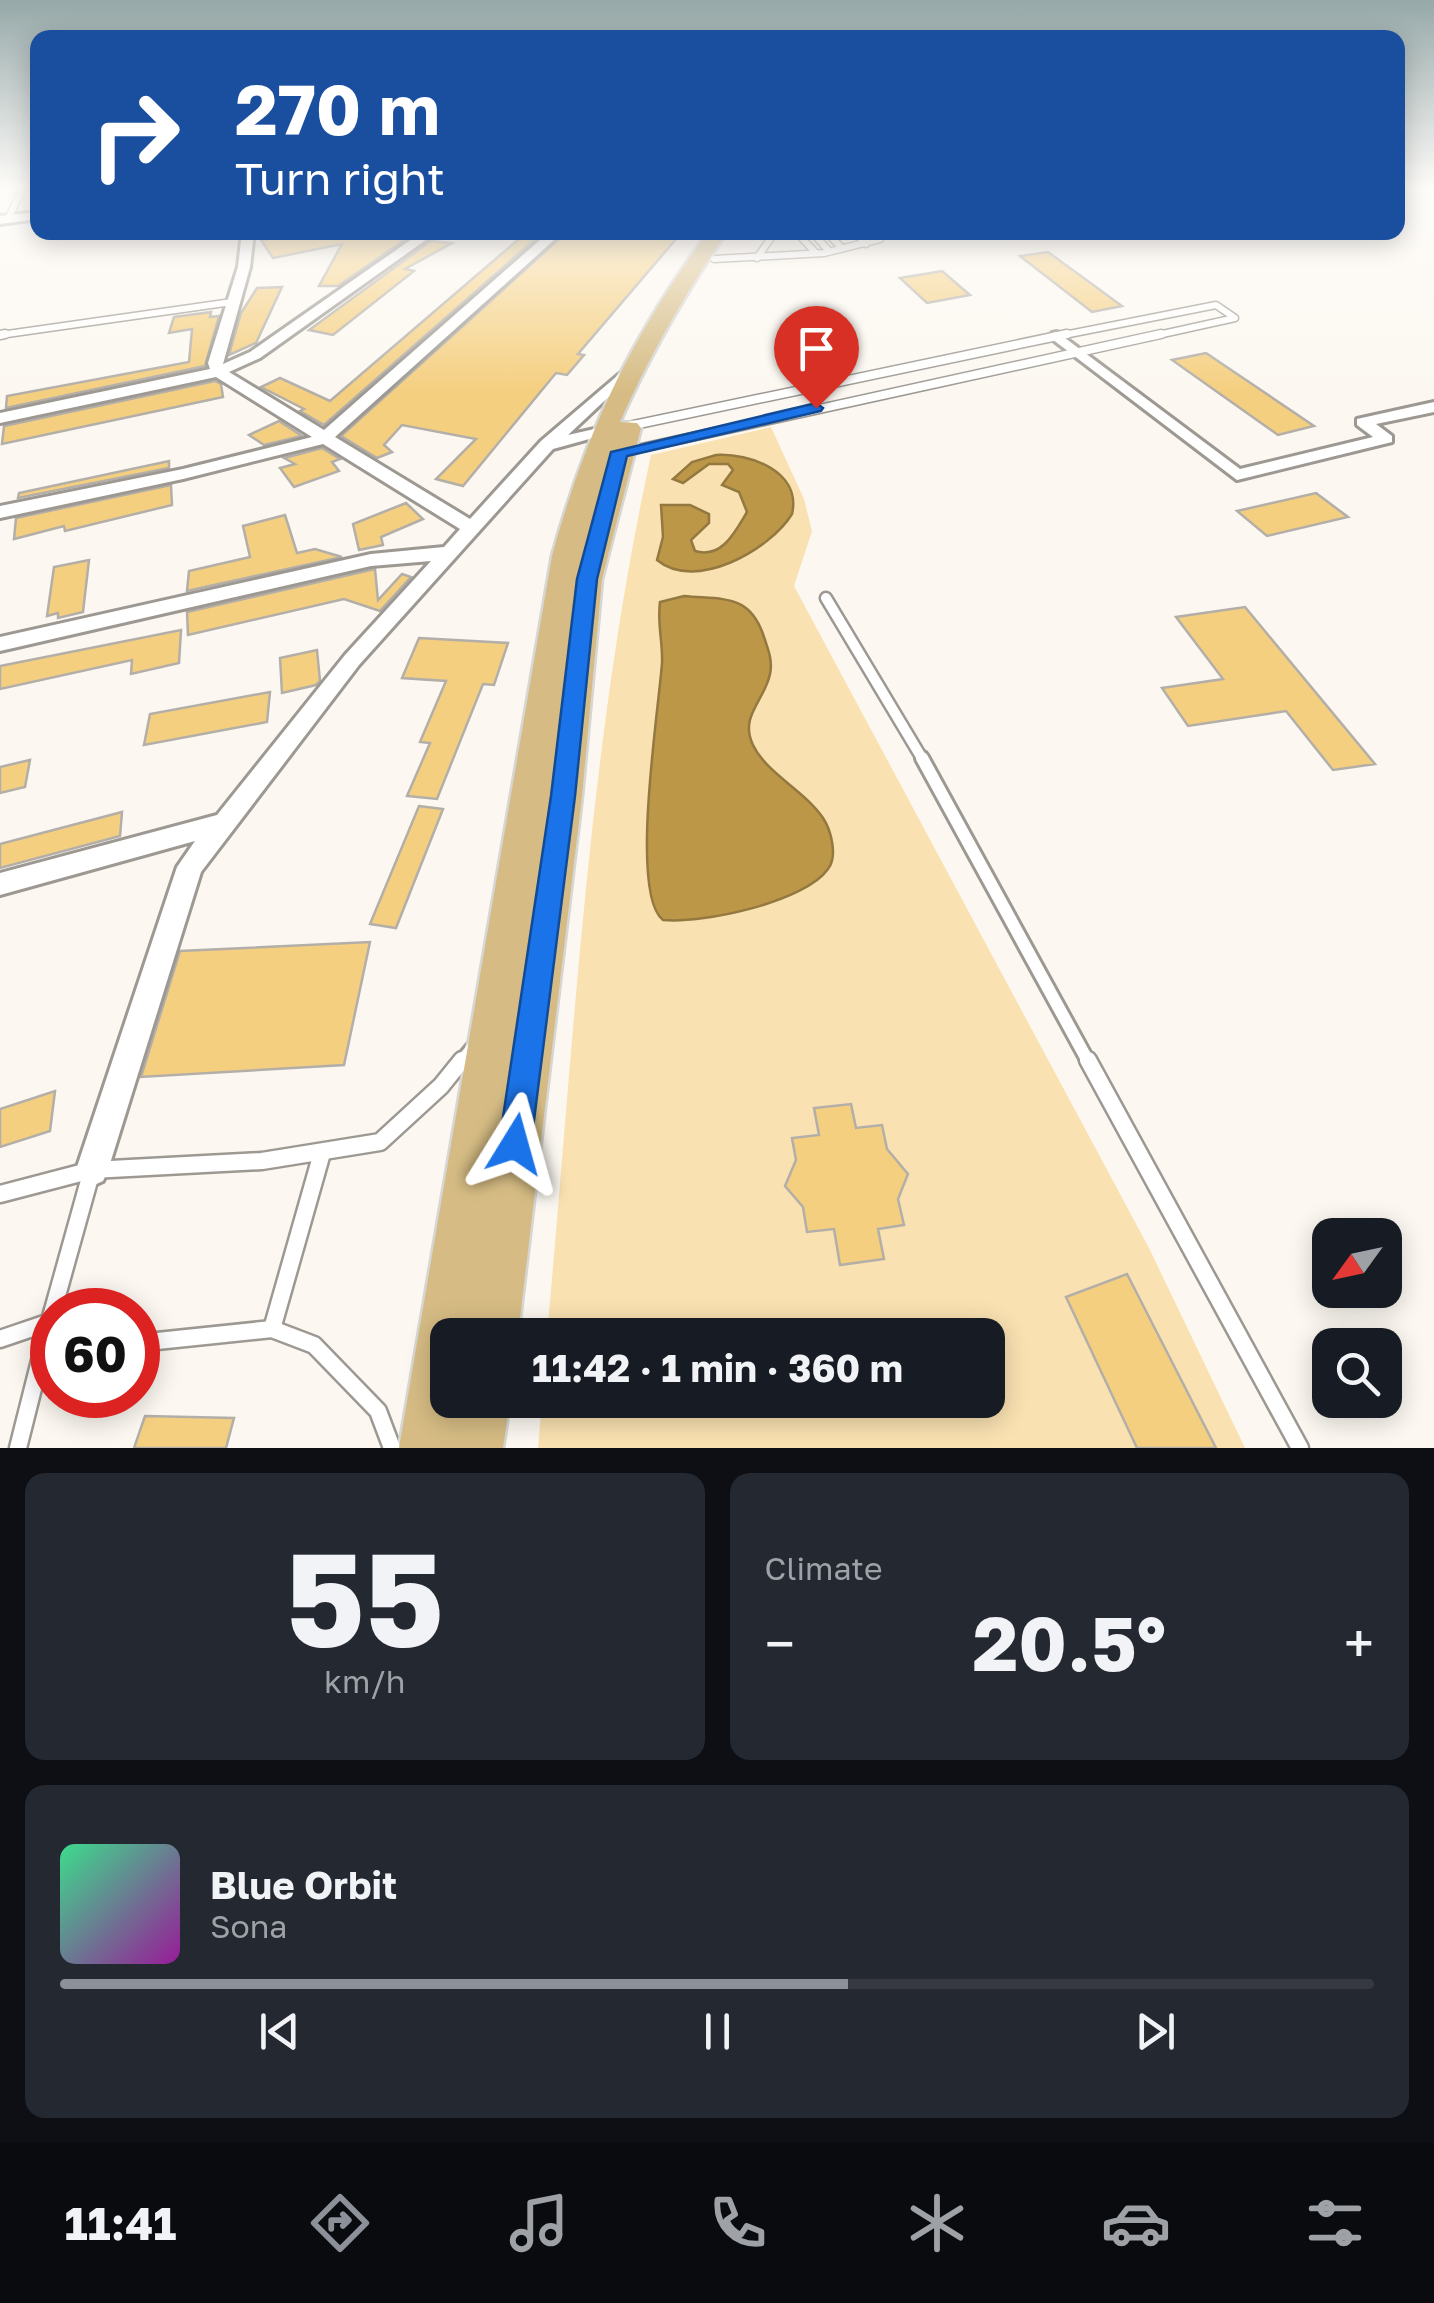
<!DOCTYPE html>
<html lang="en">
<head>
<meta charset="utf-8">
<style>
  :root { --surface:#171b24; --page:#242831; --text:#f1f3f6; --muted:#9ea1a6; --line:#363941; --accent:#8c9099 }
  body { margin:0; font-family:"Golos Text",sans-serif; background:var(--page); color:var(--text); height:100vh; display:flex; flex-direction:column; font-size:38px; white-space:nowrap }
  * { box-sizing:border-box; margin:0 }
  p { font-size:32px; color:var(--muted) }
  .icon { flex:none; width:55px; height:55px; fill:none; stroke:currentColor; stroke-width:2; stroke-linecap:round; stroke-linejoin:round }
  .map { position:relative; height:1448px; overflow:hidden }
  .panel { display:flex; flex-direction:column; gap:25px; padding:25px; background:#0d0f14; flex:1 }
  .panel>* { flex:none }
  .banner { position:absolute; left:30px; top:30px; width:1375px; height:210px; border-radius:20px; box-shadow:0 5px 25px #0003; background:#1a4fa0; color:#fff; overflow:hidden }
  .needle { width:65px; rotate:237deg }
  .fabs { position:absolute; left:1312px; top:1218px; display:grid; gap:20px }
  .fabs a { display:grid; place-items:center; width:90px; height:90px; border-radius:20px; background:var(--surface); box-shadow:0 5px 25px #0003; font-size:50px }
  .speed { position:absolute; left:30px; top:1288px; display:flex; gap:20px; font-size:50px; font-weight:700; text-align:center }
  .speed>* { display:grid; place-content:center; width:130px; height:130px; border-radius:50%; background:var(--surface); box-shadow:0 5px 25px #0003; line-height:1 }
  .speed .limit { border:15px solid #d22; background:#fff; color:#111 }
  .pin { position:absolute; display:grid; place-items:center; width:85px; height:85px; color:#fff; margin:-102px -42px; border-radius:50% 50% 50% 0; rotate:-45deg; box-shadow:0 0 10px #0007 }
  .pin .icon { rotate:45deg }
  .me { position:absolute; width:110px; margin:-55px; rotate:8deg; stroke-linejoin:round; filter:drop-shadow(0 0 8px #0008) }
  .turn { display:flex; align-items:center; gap:35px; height:210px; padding:0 40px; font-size:45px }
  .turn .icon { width:130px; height:130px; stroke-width:2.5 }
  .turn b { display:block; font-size:70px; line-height:85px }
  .big { font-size:75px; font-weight:700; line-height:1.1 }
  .panel .card { flex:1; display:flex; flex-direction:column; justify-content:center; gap:15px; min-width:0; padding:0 35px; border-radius:20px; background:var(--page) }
  .panel .dial { align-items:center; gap:0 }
  .dial b { font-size:130px; line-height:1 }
  .song { display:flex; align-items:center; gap:30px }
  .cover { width:120px; height:120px; border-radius:15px; background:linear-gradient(135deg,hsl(150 70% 55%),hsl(300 70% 35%)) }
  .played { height:10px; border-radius:5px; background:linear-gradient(90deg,var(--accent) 60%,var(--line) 60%) }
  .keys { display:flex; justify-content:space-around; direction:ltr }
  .heat { display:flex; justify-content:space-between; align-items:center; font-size:55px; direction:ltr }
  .panel .tiles { flex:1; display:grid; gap:25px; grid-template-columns:1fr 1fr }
  .card:last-child { grid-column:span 2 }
  .trip { position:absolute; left:430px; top:1318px; width:575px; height:100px; border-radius:20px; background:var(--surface); box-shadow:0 5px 25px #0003; font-weight:700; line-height:100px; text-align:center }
  .tabs { display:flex; height:160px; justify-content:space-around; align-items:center; background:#090b0e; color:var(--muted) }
  .tabs .icon { width:70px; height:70px }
  .tabs .selected { color:var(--accent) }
  .tabs b { font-size:45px; color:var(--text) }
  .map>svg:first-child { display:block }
  .green { fill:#f9e1b1 }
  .water { fill:#bc9748; stroke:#937840; stroke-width:2.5 }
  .building { fill:#f5cf80; stroke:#b3afa8; stroke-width:2.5 }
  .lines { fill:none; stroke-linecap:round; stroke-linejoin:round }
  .service-far4-casing { stroke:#9d9992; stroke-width:9 }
  .service-far3-casing { stroke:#9d9992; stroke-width:11 }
  .service-far2-casing { stroke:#9d9992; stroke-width:15 }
  .service-far1-casing { stroke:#9d9992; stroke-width:18 }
  .service-casing { stroke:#9d9992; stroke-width:21 }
  .minor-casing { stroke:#9d9992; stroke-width:6 }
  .primary-casing { stroke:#d6d6d5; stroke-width:5 }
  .service-far4 { stroke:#fff; stroke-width:6 }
  .service-far3 { stroke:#fff; stroke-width:8 }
  .service-far2 { stroke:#fff; stroke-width:10 }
  .service-far1 { stroke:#fff; stroke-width:12 }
  .service { stroke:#fff; stroke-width:16 }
  .minor { fill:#fff; fill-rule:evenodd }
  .primary { fill:#d6bc84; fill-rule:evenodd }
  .route { fill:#1a73e8; stroke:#114b97; stroke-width:2.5 }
</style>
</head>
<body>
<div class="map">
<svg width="1434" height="1448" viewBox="0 0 1434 1448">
  <rect width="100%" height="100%" fill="#fcf8f1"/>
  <path class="green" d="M771,427l33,72 8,32 -18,55 355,662 96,200h-707l4,-48h446v-65h-441c27,-294 41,-591 104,-880z"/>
  <g class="water">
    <path d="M716,455c33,-2 86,16 76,59 -22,36 -97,78 -135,46l6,-23 -2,-32h29l19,9v9l-18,17 4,11c27,8 40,-19 52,-39l-8,-20 -17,-7 11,-15 -5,-6h-19l-26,19 -10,-4 19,-17z"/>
    <path d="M684,596c39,4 66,-3 80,41 4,12 9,24 6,37 -5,26 -31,42 -17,71 14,29 52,46 70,73 8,12 15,38 5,51 -23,33 -126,55 -165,51 -34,-26 -4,-212 -1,-257 1,-20 -5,-40 -2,-61z"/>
  </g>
  <g class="building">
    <path d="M263,232h94v4l50,2 -69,48h-19l23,-42 -69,14 -12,-18 6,-1z"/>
    <path d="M527,232h16l-219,193 -24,-14 4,-2 -43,-22 19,-9 50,23z"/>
    <path d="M567,232h115l-104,122 6,1 -17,20 -11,-2 -93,113 -27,-7 40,-40 -74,-14 -18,20 8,7 -15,6 -36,-22z"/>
    <path d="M431,241l21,2 -47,26 9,2 -81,64 -24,-5z"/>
    <path d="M1048,252l74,54 -30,6 -72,-56z"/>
    <path d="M942,271l28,24 -43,8 -27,-25z"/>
    <path d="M282,287l-26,56 -27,12 12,-42 16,-25z"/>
    <path d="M211,312l-1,5 9,-1 -14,50 -199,42 1,-12 182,-34 3,-33 -23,4 5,-16z"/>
    <path d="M1206,353l108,73 -36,9 -106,-75z"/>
    <path d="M215,381l6,3 2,13 -221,47 2,-18z"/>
    <path d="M279,421l23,15 -38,9 -15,-10z"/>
    <path d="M322,448l18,11 -8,3 7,9 -45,16 -14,-19 15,-4 -11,-6z"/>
    <path d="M169,461v7l-151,30 1,-5z"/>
    <path d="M171,485l1,20 -107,26 -1,-5 -50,13 2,-21z"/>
    <path d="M1316,493l32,24 -81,19 -30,-25z"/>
    <path d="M406,503l17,16 -42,18 2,8 -24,5 -6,-26z"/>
    <path d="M285,515l12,38 18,-4 27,8 -155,34 2,-20 61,-14 -7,-31z"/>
    <path d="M89,560l-6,52 -25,6v-5l-11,3 7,-49z"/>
    <path d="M375,569l3,31 24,-26 9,3 -31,34 -36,-12 -156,36 -1,-23z"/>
    <path d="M1245,607l130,157 -42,6 -47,-59 -98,15 -26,-38 61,-9 -47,-62z"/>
    <path d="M181,630l-2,33 -48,11 1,-14 -132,29v-23z"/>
    <path d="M419,638l89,5 -14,42 -11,-1 -46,115 -30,-3 23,-53 -10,-1 26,-61 -44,-3z"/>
    <path d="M317,650l3,31 -4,4 -34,8 -2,-35z"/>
    <path d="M270,692l-3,30 -123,23 6,-31z"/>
    <path d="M30,760l-5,27 -25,6v-26z"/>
    <path d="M419,806l24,3 -47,119 -26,-4z"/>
    <path d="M122,812l-2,24 -120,32v-24z"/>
    <path d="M370,942l-26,123 -203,12 39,-126z"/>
    <path d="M55,1091l-5,40 -50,16v-38z"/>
    <path d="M851,1104l5,24 26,-3 5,24 21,25 -10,25 6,26 -26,4 6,30 -44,6 -6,-36 -27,3 -4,-25 -18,-21 11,-26 -4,-22 27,-3 -5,-27z"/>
    <path d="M1127,1274l89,174h-79l-71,-151z"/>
    <path d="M145,1416l89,2 -8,30h-92z"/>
  </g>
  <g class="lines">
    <g class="service-far4-casing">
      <g id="service-far4">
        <path d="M8,219l14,-29"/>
        <path d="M796,232l19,20"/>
        <path d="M812,232l16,18"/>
        <path d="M826,232l16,16"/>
        <path d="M854,232l12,12"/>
        <path d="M757,258l18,-26"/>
        <path d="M714,259l110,-6 56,-14 -2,-7"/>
        <path d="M0,335l232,-33"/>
        <path d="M1054,337l162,-32 19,13 -86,19"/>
      </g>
    </g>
    <g class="service-far3-casing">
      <g id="service-far3">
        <path d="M0,335l5,-1"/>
        <path d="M629,426l438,-92"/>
        <path d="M623,452l538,-118"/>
      </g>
    </g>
    <g class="service-far2-casing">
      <path id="service-far2" d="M826,598l97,162"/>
    </g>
    <g class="service-far1-casing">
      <g id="service-far1">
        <path d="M922,758l167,305"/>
        <path d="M460,1063l15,-18"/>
      </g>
    </g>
    <g class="service-casing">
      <g id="service">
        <path d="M1088,1060l212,388"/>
        <path d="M0,1194l92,-24 170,-9 118,-19 61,-56 21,-26"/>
        <path d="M53,1310l39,-140"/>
        <path d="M272,1329l50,-176"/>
        <path d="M0,1339l50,-17"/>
        <path d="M138,1343l134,-14 42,16 64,66 14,37"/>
        <path d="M18,1448l34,-135"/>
      </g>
    </g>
    <g class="minor-casing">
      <g id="minor">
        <path d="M38,212v7l-38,5v-8z"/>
        <path d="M242,232h12l-4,35 -27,97 27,-12 172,-120h15l-177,126 -31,14 95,58 225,-198h14l-228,205 135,82 71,-78 89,-76 5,1v6l-67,63 53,-12 8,5 -76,21 -194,216 -158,207 -93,298 -5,11 -11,5 -11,-5 -5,-11 101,-303 18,-26 -195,54v-22l217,-58 128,-160 86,-94 -60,5 -371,85v-14l371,-83 73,-7 16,-18 -137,-85 -140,35 -183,39v-12l183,-37 129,-32 -96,-60 -216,46v-10l210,-44 -2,-6 30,-96z"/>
        <path d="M1057,332l183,137 133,-32 -16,-12v-6l77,-17v10l-58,12 16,12v6l-155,38 -185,-141v-6z"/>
      </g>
    </g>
    <g class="primary-casing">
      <path id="primary" d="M708,232h19c-42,62 -77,122 -107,190l17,1 4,5 -39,151 -20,217 -64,539h-70v65h62l-7,48h-104l153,-892c35,-127 78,-217 156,-324z"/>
    </g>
    <use href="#service-far4" class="service-far4"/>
    <use href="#service-far3" class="service-far3"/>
    <use href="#service-far2" class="service-far2"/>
    <use href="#service-far1" class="service-far1"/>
    <use href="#service" class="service"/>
    <use href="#minor" class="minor"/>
    <use href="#primary" class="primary"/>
  </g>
  <linearGradient id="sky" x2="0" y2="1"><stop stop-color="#96a8a8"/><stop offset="0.48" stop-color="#fefcf9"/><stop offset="1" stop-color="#fefcf9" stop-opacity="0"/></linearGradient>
  <rect width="1434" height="392" fill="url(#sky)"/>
  <path class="route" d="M816,403l7,5 -2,3 -194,45 -30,123 -22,217 -44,348 -5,11 -11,5 -11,-5 -5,-11 52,-348 26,-217 34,-127z"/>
</svg>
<div class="fabs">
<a><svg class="needle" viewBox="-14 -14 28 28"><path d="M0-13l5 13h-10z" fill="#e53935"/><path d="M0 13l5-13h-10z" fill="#9ea1a6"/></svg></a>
<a><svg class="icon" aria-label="search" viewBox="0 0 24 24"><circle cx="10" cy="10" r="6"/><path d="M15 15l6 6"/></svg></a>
</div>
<div class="speed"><div class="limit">60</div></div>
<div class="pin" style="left:816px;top:408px;background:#d93025"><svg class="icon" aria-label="arrive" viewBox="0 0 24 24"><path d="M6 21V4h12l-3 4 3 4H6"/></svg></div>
<svg class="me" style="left:515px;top:1144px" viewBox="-20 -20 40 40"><path d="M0-17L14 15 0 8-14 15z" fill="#1a73e8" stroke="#fff" stroke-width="4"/></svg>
<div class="trip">11:42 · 1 min · 360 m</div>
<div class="banner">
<div class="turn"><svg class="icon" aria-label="right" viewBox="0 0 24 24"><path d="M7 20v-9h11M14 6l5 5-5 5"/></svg><div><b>270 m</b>Turn right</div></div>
</div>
</div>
<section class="panel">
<div class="tiles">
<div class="card dial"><b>55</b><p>km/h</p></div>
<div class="card"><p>Climate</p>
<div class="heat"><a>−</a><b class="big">20.5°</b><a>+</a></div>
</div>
<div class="card">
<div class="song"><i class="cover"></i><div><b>Blue Orbit</b><p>Sona</p></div></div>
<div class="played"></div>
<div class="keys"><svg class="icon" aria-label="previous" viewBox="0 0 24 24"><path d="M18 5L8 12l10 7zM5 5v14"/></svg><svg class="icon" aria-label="pause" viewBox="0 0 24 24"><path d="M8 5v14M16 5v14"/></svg><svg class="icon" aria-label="next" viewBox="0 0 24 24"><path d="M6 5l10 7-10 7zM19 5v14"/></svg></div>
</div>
</div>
</section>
<nav class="tabs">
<b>11:41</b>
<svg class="icon selected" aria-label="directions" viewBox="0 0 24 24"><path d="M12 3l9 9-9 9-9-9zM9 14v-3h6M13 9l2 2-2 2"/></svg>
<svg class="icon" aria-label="music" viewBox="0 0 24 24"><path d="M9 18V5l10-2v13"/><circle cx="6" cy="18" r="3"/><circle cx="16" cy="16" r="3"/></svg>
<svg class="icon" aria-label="phone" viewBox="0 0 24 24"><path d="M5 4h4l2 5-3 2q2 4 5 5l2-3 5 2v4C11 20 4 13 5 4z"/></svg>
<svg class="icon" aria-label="climate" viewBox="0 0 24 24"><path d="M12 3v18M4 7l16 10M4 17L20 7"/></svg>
<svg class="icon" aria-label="car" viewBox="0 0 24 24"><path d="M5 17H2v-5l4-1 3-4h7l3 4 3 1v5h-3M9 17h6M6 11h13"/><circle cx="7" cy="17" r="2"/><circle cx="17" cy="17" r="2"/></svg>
<svg class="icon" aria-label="filters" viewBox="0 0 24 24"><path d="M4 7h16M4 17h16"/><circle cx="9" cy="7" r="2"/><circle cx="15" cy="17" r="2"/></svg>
</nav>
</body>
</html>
